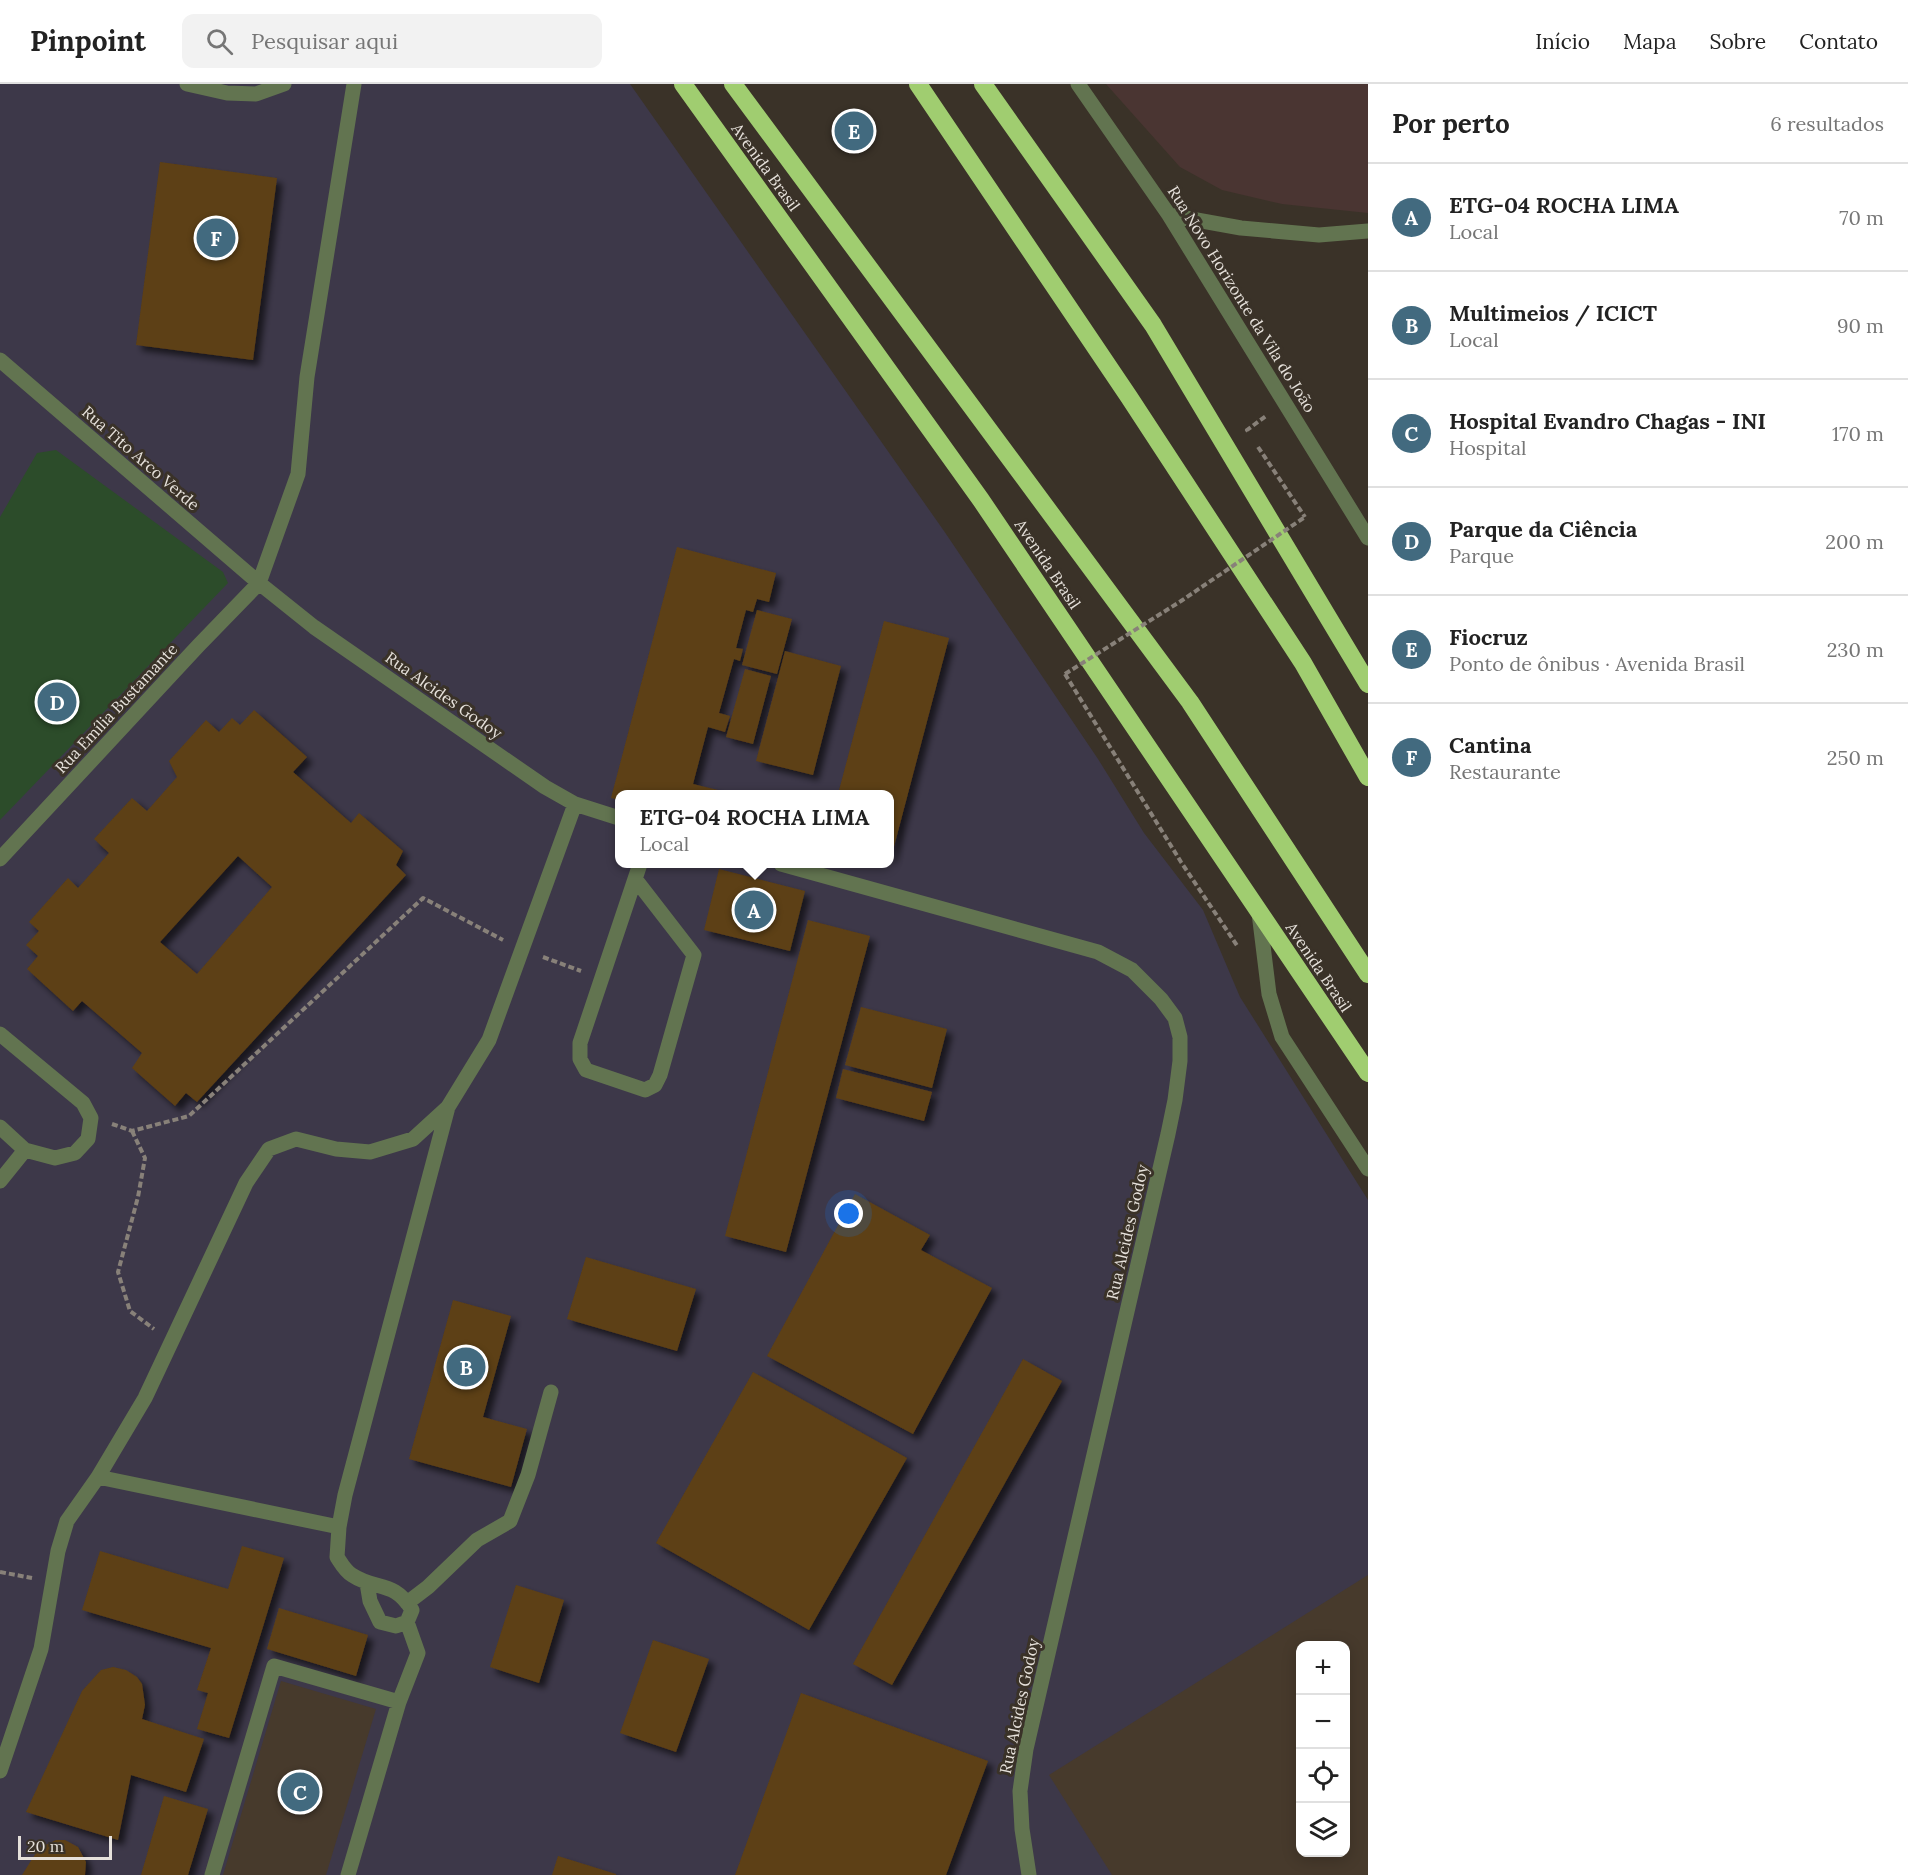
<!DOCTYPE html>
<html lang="pt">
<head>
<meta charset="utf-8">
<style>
	body { margin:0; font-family:Lora,serif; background:#f2f2f2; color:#222 }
	.controls { position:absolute; right:18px; bottom:18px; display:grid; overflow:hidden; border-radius:12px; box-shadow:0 3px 15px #0003 }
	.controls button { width:54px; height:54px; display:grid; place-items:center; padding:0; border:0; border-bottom:2px solid #e0e0e0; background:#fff; color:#222; font:30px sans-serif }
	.scale { position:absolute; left:18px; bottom:15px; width:94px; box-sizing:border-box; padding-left:6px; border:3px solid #e6e1db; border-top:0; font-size:16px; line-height:21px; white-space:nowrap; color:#e6e1db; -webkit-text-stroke:4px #3a3228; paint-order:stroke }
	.you { position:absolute; left:849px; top:1130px; width:21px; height:21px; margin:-15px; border:4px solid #fff; border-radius:50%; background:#1a73e8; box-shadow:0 0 0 9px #1a73e833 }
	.badge { display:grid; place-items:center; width:39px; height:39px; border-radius:50%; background:#426a7f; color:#fff; font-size:20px; font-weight:700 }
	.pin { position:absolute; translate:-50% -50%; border:3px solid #fff; box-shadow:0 2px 6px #0006 }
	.popup { position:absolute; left:615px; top:706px; width:279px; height:78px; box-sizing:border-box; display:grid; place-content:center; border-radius:12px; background:#fff; filter:drop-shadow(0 2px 4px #0005); font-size:20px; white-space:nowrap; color:#767676 }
	.popup b { font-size:22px; color:#222 }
	.popup::after { content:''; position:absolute; left:50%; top:100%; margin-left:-12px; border:12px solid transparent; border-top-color:#fff }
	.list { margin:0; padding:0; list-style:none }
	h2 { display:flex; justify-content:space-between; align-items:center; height:78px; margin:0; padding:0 24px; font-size:26px }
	h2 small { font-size:20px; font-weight:400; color:#767676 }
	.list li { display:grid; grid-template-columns:39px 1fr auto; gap:18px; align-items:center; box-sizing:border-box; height:108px; padding:0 24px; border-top:2px solid #e0e0e0 }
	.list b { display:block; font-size:22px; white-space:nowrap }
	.list p { margin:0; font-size:20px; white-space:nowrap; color:#767676 }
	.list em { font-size:20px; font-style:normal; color:#767676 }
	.icon { flex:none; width:33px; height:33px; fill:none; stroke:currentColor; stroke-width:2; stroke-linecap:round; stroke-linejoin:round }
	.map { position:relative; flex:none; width:1368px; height:1791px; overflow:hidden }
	header { display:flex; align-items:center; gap:36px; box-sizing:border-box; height:84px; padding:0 30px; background:#fff; border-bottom:2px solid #e0e0e0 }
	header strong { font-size:28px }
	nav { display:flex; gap:33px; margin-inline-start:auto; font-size:21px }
	.search { width:420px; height:54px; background:#f2f2f2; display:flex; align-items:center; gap:15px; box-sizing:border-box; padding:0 21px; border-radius:12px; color:#767676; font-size:22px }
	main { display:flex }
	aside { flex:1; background:#fff }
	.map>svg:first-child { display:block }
	.commercial { fill:#3d3849; fill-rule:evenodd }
	.industrial { fill:#4a3532 }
	.built { fill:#473a2c; fill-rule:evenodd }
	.green { fill:#2c4c2a }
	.building { fill:#5d3f14; fill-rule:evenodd; filter:url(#shadow) }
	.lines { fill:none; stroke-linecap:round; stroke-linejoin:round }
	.path { stroke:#888179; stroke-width:4; stroke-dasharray:6 3; stroke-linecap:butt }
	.minor { stroke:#627450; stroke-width:15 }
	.highway { stroke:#a0cd70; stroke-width:18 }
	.path-bridge { stroke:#888179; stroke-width:4; stroke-dasharray:6 3; stroke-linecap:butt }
	.labels { text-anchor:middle; stroke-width:6; stroke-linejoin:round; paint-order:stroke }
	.street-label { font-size:16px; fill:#e6e1db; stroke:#3a3228 }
</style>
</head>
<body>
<header>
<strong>Pinpoint</strong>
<div class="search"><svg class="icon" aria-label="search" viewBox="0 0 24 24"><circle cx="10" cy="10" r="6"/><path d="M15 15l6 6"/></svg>Pesquisar aqui</div>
<nav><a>Início</a><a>Mapa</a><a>Sobre</a><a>Contato</a></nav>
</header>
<main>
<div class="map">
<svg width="1368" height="1791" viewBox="0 0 1368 1791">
	<defs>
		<filter id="shadow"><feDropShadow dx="5.5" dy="5.5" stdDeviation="3" flood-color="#0009"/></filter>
	</defs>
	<rect width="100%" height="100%" fill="#3a3228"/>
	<path class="commercial" d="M 0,0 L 630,0 L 944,447 L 1098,675 L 1144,749 L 1203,826 L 1240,913 L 1368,1116 L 1368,1791 L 0,1791 ZM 619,710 L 889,710 L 889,780 L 619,780 ZM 1300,1562 L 1346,1562 L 1346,1768 L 1300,1768 Z"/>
	<path class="industrial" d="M 1106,0 L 1368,0 L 1368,129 L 1282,120 L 1222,106 L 1180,83 Z"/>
	<path class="built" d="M 1368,1491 L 1368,1791 L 1112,1791 L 1049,1691 ZM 1300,1562 L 1346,1562 L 1346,1768 L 1300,1768 Z
		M 281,1597 L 376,1625 L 326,1791 L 223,1791 Z"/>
	<path class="green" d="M 56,366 L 223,488 L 228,499 L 0,736 L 0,433 L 37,369 Z"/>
	<path class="building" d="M 160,78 L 277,94 L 253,276 L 136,261 Z
		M 677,463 L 776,489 L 769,518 L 757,515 L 753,528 L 746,526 L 736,564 L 743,565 L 740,577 L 734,575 L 719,629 L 730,632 L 725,648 L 708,643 L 693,700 L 718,706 L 717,710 L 619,710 L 619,716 L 611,714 Z
		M 757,526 L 792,535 L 777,590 L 742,581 Z
		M 884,537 L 949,554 L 891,774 L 889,774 L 889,710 L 838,710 Z
		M 785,567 L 841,582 L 813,691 L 756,677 Z
		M 745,585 L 771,592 L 753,660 L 726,653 Z
		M 254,626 L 307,673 L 293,688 L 351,739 L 359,729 L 403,767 L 396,781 L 406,791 L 197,1018 L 186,1009 L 175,1022 L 132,984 L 142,969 L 82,917 L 73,927 L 27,885 L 38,872 L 26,861 L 39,847 L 29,838 L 68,794 L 78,804 L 109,769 L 94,755 L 132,714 L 147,727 L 177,693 L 169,677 L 206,636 L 219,648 L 232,634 L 240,641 ZM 238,772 L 272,803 L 197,890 L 160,858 Z
		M 719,785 L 805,807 L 790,867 L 704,846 Z
		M 808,836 L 870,852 L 786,1168 L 725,1152 Z
		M 861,923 L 947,945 L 932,1004 L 845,981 Z
		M 843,985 L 932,1008 L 924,1037 L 836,1014 Z
		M 855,1110 L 930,1151 L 921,1166 L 992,1204 L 913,1350 L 767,1272 Z
		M 586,1173 L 696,1205 L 677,1267 L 567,1235 Z
		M 453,1216 L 511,1232 L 483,1333 L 527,1345 L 511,1403 L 409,1375 Z
		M 1023,1275 L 1062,1297 L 892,1601 L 853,1580 Z
		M 753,1288 L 907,1374 L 809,1546 L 656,1459 Z
		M 242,1462 L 284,1474 L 229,1654 L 197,1645 L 208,1609 L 197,1606 L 211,1564 L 82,1526 L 100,1467 L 228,1505 Z
		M 516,1501 L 564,1516 L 539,1599 L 490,1583 Z
		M 279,1524 L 368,1551 L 356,1592 L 267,1565 Z
		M 653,1556 L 709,1575 L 676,1668 L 620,1649 Z
		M 113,1583 L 126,1586 L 137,1593 L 142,1600 L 145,1621 L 142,1635 L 204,1655 L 186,1708 L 131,1691 L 118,1756 L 26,1728 L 82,1607 L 101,1586 Z
		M 801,1609 L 988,1677 L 946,1791 L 735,1791 Z
		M 164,1712 L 208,1725 L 188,1791 L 141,1791 Z
		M 56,1756 L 65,1756 L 78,1763 L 86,1778 L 85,1791 L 22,1791 L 39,1764 Z
		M 558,1772 L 616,1790 L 616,1791 L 552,1791 Z"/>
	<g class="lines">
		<path class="path" d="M 1248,347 L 1247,346 L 1266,332
			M 1258,363 L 1305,433
			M 1065,590 L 1181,778 L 1238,863
			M 543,873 L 581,887
			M 112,1040 L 132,1047 L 189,1032 L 423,814 L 503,856
			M 132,1047 L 145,1074 L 138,1113 L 118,1188 L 130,1227 L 154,1245
			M 0,1488 L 32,1494"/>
		<path class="minor" d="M 187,0 L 227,9 L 256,10 L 284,0
			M 1078,0 L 1169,131 L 1368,454
			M 1169,131 L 1241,144 L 1319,151 L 1368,147
			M 0,276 L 259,499 L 314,543 L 545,703 L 575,720 L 619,734
			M 0,775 L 198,562 L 259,499 L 298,390 L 307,293 L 354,0
			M 781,780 L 1098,868 L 1132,886 L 1161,915 L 1175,934 L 1180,953 L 1180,977 L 1175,1016 L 1168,1050 L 1026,1665 L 1020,1707 L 1022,1745 L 1029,1791
			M 636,796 L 694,871 L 660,991 L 655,1001 L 645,1006 L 586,986 L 580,975 L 580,959 L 640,780
			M 1259,829 L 1269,910 L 1282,953 L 1368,1085
			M 0,950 L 83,1019 L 91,1034 L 88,1055 L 75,1069 L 55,1074 L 25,1066 L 0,1043
			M 0,1097 L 25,1066
			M 98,1393 L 339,1443
			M 367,1499 L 370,1517 L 380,1538 L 396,1542 L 407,1538 L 412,1526 C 394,1496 376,1507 352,1491 C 345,1487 341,1479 337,1473 L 339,1443 L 345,1411 L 448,1023
			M 407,1519 L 428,1503 L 477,1456 L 510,1437 L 528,1391 L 551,1308
			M 0,1687 L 41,1565 L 58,1467 L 67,1437 L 98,1393 L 145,1314 L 246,1099 L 269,1065 L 296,1055 L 336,1065 L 370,1068 L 413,1055 L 448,1023 L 489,956 L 575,720
			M 212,1791 L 274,1582 L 399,1618
			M 348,1791 L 399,1618 L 418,1569 L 407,1538"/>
		<path class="highway" d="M 683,0 L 981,416 L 1368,989
			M 733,0 L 1190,618 L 1368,890
			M 918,0 L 1129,313 L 1303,579 L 1368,693
			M 983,0 L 1153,241 L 1368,600"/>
		<path class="path-bridge" d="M 1065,590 L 1181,517 L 1305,433"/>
	</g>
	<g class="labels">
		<g class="street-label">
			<text transform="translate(766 83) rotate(54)" y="6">Avenida Brasil</text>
			<text transform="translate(1242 215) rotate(58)" y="6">Rua Novo Horizonte da Vila do João</text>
			<text transform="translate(141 374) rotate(41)" y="6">Rua Tito Arco Verde</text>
			<text transform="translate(1048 480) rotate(56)" y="6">Avenida Brasil</text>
			<text transform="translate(444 611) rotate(35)" y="6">Rua Alcides Godoy</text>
			<text transform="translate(116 624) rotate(-47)" y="6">Rua Emília Bustamante</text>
			<text transform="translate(1319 883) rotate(56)" y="6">Avenida Brasil</text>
			<text transform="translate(1127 1148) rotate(-77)" y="6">Rua Alcides Godoy</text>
			<text transform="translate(1019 1622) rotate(-78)" y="6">Rua Alcides Godoy</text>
		</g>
	</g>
</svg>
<div class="controls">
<button>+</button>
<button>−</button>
<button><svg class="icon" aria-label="locate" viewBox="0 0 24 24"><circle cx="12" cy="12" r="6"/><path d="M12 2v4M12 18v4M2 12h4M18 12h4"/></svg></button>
<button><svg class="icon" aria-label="layers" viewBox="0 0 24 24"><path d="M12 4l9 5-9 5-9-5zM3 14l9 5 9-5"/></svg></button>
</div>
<div class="scale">20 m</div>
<div class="you"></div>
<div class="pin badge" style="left:754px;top:826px">A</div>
<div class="popup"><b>ETG-04 ROCHA LIMA</b>Local</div>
<div class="pin badge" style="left:466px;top:1283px">B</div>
<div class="pin badge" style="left:300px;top:1708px">C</div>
<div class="pin badge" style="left:57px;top:618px">D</div>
<div class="pin badge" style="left:854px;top:47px">E</div>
<div class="pin badge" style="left:216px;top:154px">F</div>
</div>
<aside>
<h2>Por perto<small>6 resultados</small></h2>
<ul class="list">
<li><span class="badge">A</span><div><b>ETG-04 ROCHA LIMA</b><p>Local</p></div><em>70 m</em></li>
<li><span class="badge">B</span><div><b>Multimeios / ICICT</b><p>Local</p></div><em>90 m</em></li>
<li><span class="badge">C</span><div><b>Hospital Evandro Chagas - INI</b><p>Hospital</p></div><em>170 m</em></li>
<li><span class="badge">D</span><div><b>Parque da Ciência</b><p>Parque</p></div><em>200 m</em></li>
<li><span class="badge">E</span><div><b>Fiocruz</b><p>Ponto de ônibus · Avenida Brasil</p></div><em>230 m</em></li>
<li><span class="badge">F</span><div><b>Cantina</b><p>Restaurante</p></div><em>250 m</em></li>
</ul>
</aside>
</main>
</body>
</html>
